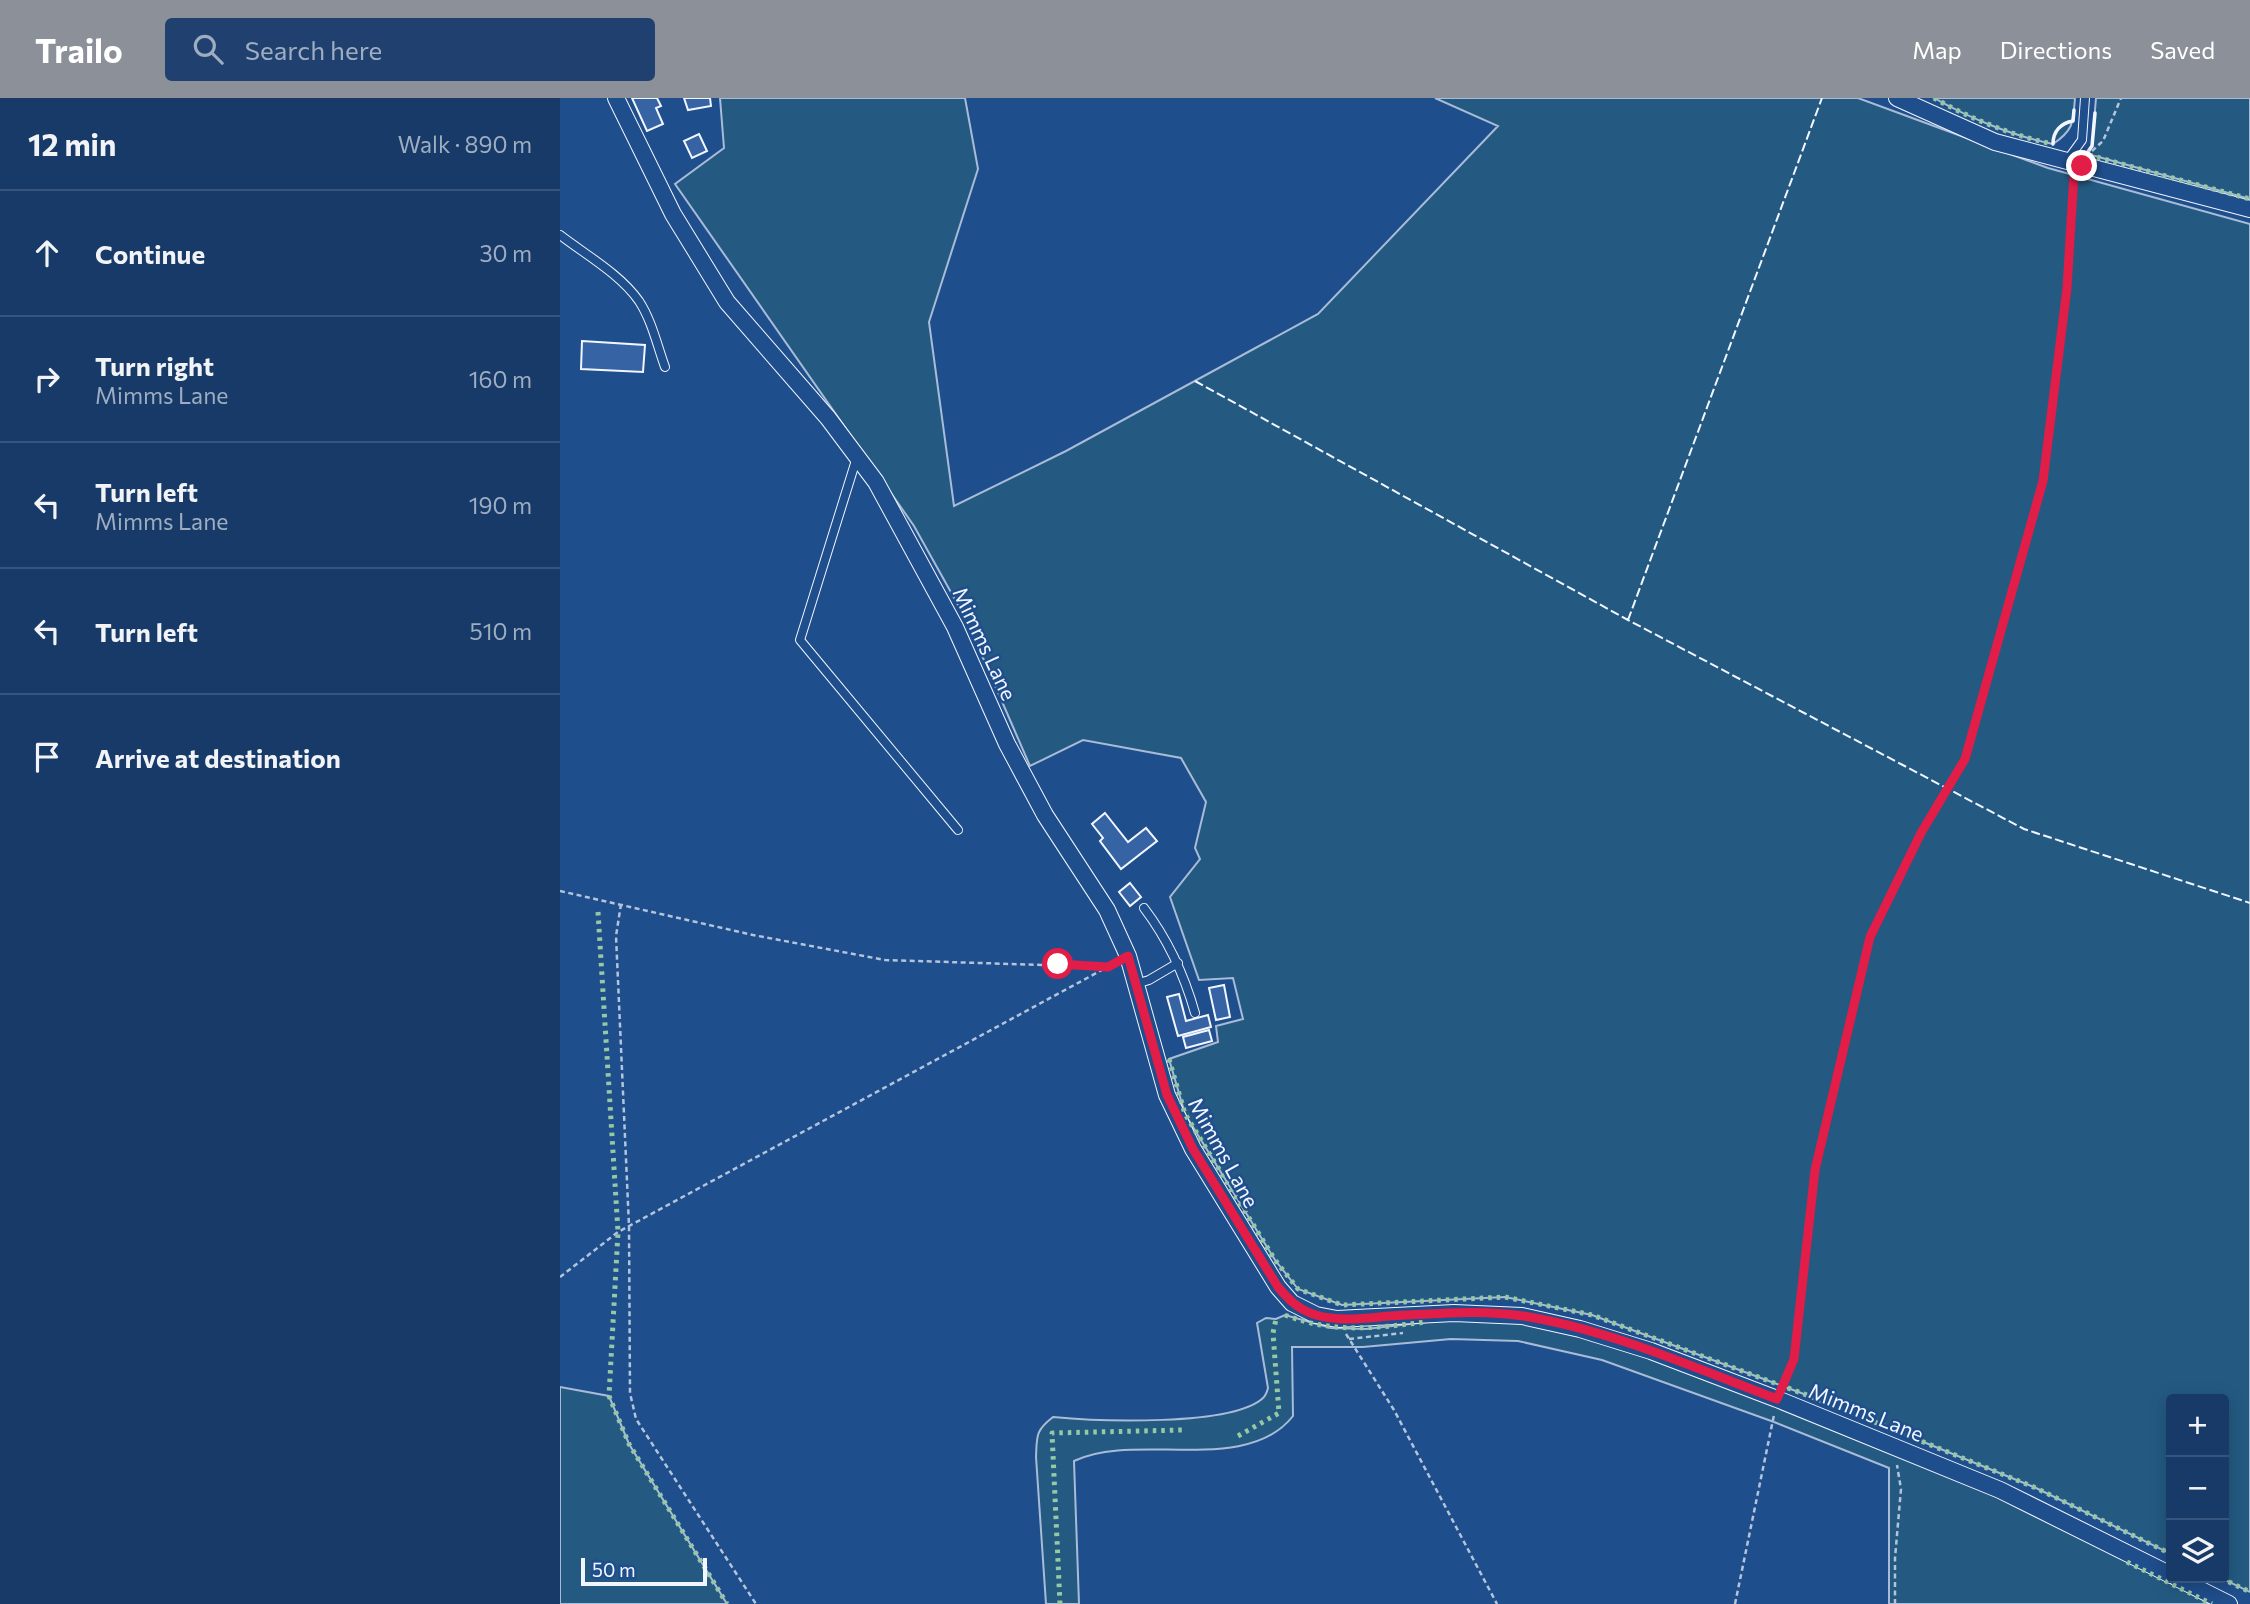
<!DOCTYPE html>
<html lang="en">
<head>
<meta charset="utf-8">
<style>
	body { margin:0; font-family:Commissioner,sans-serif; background:#20416f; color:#f1f3f6 }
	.controls { position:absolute; right:21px; bottom:21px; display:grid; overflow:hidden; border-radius:7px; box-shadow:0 4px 18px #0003 }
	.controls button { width:63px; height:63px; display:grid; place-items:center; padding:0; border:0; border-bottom:2px solid #36547d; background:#173a69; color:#f1f3f6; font:35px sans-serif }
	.scale { position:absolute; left:21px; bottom:18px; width:126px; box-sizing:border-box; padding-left:7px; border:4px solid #f2f6ff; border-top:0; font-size:19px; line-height:24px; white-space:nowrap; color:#f2f6ff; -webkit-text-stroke:5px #1f4e8c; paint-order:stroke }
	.stop { position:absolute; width:21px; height:21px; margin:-16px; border:5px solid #e11d48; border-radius:50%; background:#fff }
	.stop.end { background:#e11d48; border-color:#fff; box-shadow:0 2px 7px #0008 }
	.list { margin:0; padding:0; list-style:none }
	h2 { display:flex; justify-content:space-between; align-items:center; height:91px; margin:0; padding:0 28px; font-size:30px }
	h2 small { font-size:23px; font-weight:400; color:#9eadc0 }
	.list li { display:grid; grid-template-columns:46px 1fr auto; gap:21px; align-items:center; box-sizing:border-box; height:126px; padding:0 28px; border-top:2px solid #36547d }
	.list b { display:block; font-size:26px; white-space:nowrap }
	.list p { margin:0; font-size:23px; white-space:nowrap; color:#9eadc0 }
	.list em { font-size:23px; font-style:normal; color:#9eadc0 }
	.icon { flex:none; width:38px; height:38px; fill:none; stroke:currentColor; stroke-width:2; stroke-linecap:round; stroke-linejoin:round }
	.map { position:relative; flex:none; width:1690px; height:1506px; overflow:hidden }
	header { display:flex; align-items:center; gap:42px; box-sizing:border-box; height:98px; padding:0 35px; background:#8c9099; color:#fff }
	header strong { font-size:33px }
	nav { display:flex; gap:38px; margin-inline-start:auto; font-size:24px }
	.search { width:490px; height:63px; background:#20416f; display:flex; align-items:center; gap:18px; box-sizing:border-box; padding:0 24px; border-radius:7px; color:#9eadc0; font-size:26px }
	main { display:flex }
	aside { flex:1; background:#173a69 }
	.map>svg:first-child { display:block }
	.green { fill:#245a82; stroke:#a8bbd7; stroke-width:2 }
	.building { fill:#3563a3; stroke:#f2f6ff; stroke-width:2 }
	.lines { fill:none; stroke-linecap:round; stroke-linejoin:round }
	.lane-casing { stroke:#f2f6ff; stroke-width:10 }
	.street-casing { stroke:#f2f6ff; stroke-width:18 }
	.path { stroke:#b3c4dc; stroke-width:2.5; stroke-dasharray:5 3.5; stroke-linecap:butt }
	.lane { stroke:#1f4e8c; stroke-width:8 }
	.street { stroke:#1f4e8c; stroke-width:16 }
	.hedge { stroke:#97c8a6; stroke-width:5; stroke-dasharray:3.5 5; stroke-linecap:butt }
	.fence { stroke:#f2f6ff; stroke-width:2; stroke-dasharray:9 3.5; stroke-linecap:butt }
	.wall { stroke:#f2f6ff; stroke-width:3.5 }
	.route { stroke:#e11d48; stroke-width:9 }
	.labels { text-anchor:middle; stroke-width:5; stroke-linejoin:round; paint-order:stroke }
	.street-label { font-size:21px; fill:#f2f6ff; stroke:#1f4e8c }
</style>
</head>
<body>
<header>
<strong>Trailo</strong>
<div class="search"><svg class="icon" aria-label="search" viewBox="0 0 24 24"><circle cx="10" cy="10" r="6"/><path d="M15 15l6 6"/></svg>Search here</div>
<nav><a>Map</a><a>Directions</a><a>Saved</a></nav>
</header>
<main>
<aside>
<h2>12 min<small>Walk · 890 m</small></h2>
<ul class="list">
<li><svg class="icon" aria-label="ahead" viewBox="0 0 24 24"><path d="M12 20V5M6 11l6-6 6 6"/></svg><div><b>Continue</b></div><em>30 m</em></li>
<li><svg class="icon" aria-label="right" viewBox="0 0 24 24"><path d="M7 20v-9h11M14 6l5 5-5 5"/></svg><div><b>Turn right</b><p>Mimms Lane</p></div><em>160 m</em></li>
<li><svg class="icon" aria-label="left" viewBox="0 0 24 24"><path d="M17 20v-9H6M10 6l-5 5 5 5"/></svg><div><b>Turn left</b><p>Mimms Lane</p></div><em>190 m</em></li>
<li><svg class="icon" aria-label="left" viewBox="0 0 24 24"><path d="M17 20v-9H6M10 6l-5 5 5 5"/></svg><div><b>Turn left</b></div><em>510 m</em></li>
<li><svg class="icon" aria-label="arrive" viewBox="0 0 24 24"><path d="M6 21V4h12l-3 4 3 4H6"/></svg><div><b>Arrive at destination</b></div></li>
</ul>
</aside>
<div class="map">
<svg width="1690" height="1506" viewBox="0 0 1690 1506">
	<rect width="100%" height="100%" fill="#1f4e8c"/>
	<path class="green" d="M 160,0 L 405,0 L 418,71 L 369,224 L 394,408 L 506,353 L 758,216 L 938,28 L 875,0 L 1298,0 L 1488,70 L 1690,126 L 1690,1494 L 1661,1480 L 1664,1480 L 1664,1301 L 1611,1301 L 1611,1456 L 1476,1390 L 1268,1305 L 1032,1217 L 945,1199 L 782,1207 L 738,1191 L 715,1162 L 625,1016 L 609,961 L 658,944 L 656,928 L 683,921 L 673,880 L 639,882 L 610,799 L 640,761 L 635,750 L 646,704 L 621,660 L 523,642 L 470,668 L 407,523 L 354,428 L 115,86 L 164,50 Z
		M 1374,0 L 1515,0 C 1513,24 1514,32 1493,46 C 1453,38 1409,20 1374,0 Z
		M 1536,0 L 1690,0 L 1690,101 L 1528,56 L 1532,48 Z
		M 725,1217 L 771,1230 L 806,1231 L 885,1222 L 971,1225 L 1058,1248 L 1180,1292 L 1432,1396 L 1652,1506 L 1329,1506 L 1329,1370 L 1214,1324 L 1042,1262 L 958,1243 L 891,1241 L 803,1249 L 732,1249 L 733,1318 C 686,1378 575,1333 514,1363 L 519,1506 L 486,1506 L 476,1359 C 477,1338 475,1333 493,1319 C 535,1323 672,1329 703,1300 C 706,1297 707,1294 708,1290 L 697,1225 L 706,1220 L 716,1221 Z
		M 0,1289 L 49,1298 L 69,1346 L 167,1506 L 0,1506 Z"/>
	<path class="building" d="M 72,0 L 97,0 L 101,8 L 96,10 L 103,26 L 87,33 Z
		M 124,0 L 150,0 L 151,8 L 128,12 Z
		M 139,36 L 147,53 L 132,60 L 124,43 Z
		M 22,243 L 85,247 L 83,274 L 21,271 Z
		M 545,715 L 568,744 L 586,730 L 597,743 L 561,771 L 540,743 L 543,740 L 532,726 Z
		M 570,785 L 581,799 L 570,808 L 559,794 Z
		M 664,887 L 670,919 L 656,922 L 649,890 Z
		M 619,896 L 626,923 L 648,917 L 651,929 L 618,938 L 607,899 Z
		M 649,932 L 652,943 L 626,950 L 623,939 Z"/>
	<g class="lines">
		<defs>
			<path id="lane" d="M 1506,64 L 1522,42 L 1525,0
				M 0,137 C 26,157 60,176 79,203 C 92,223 97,247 105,269
				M 297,359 L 240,542 L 398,732
				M 584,810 C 609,843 624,876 635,915
				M 576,886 L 589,882 L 618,865"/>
			<path id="street" d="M 56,0 L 113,116 L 167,204 L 268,320 L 316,384 L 395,529 L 447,646 L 485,717 L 547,812 L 568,858 L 607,997 L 633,1051 L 718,1189 L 732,1205 L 756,1217 L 777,1221 L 894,1215 L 962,1218 L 1020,1231 L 1091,1253 L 1217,1301 L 1440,1392 L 1611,1477
				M 1337,0 L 1435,44 L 1690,111
				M 1617,1480 L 1669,1506"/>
		</defs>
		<use href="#lane" class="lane-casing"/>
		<use href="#street" class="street-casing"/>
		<path class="path" d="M 1532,53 L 1543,43 L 1561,0
			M 0,793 L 193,837 L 325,862 L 546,869
			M 61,806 L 56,838 L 69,1128 L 70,1295 L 76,1321 L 196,1506
			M 0,1179 L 58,1134 L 553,866
			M 786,1236 L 834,1312 L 937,1506
			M 789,1241 L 843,1235
			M 1223,1288 L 1234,1260 L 1255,1072 L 1310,839 L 1361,735 L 1405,661 L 1483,383 L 1507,190 L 1513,80
			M 1175,1506 L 1214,1317
			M 1335,1506 L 1335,1460 L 1341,1391 L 1337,1367"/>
		<use href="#lane" class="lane"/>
		<use href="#street" class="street"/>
		<path class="hedge" d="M 1374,0 C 1409,20 1453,38 1493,46
			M 1529,57 L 1690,101
			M 38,814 L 58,1134 L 49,1298 L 69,1346 L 167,1506
			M 609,961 L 625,1016 L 715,1162 L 738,1191 L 782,1207 L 945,1199 L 1032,1217 L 1268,1305 L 1476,1390 L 1611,1456
			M 725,1217 C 774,1236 815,1230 866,1224
			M 678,1338 L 719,1315 L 713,1235 L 716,1221
			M 1567,1464 L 1652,1506
			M 1661,1480 L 1690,1494
			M 500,1506 L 492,1335 L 623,1332"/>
		<path class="fence" d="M 635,283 L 1068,522 L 1464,731 L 1690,805
			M 1068,522 L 1262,0"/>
		<path class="wall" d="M 1493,46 C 1493,33 1501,25 1513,23 L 1514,12
			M 1527,55 L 1532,48 L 1535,15"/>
	</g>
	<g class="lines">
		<path class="route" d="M 498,866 L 548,869 L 568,858 L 607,997 L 633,1051 L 718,1189 C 729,1202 739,1212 756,1217 C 779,1224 806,1220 830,1218 C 874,1216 920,1211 963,1218 C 1051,1232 1135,1270 1217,1301 L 1234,1261 L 1255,1072 L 1310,839 L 1361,735 L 1405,661 L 1483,383 L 1507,190 L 1514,76 L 1522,68"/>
	</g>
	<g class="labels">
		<g class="street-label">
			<text transform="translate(424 546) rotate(65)" y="7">Mimms Lane</text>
			<text transform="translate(663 1055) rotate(61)" y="7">Mimms Lane</text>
			<text transform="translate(1306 1315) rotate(22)" y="7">Mimms Lane</text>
		</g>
	</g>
</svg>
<div class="controls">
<button>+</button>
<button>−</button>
<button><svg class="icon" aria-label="layers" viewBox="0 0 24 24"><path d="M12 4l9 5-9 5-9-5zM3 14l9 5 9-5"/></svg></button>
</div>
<div class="scale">50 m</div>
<div class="stop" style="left:498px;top:866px"></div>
<div class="stop end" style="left:1522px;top:68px"></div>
</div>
</main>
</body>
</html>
